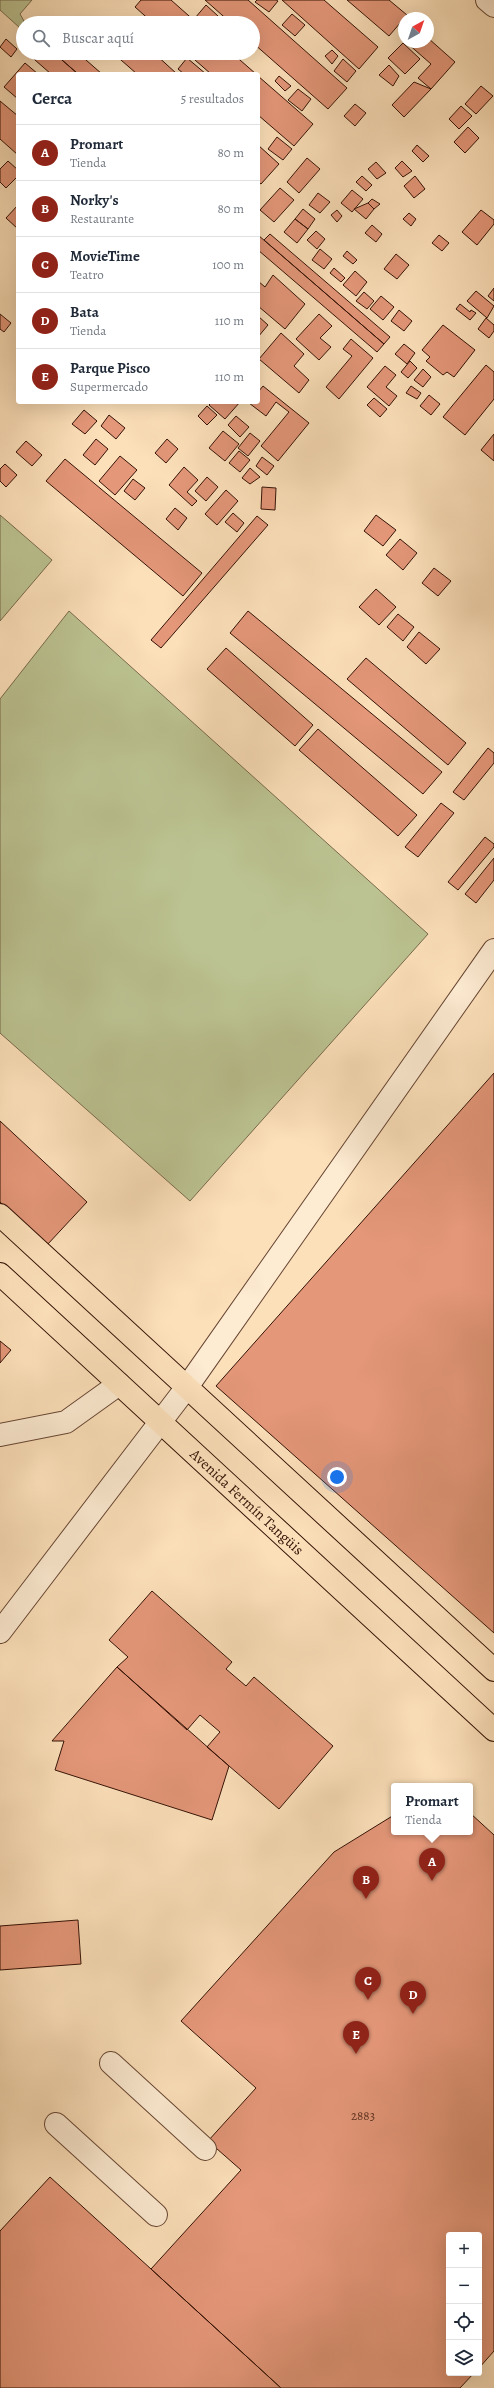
<!DOCTYPE html>
<html lang="es">
<head>
<meta charset="utf-8">
<style>
	body { margin:0; font-family:Alegreya,serif; background:#f6f6f7; color:#1f2937 }
	.controls { position:absolute; right:12px; bottom:12px; display:grid; overflow:hidden; border-radius:4px; box-shadow:0 4px 16px #0002 }
	.controls button { width:36px; height:36px; display:grid; place-items:center; padding:0; border:0; border-bottom:1px solid #e0e1e3; background:#fff; color:#1f2937; font:20px sans-serif }
	.compass { position:absolute; left:398px; top:12px; width:36px; height:36px; border-radius:50%; background:#fff; box-shadow:0 4px 16px #0002; rotate:40deg }
	.you { position:absolute; left:337px; top:1477px; width:14px; height:14px; margin:-10px; border:3px solid #fff; border-radius:50%; background:#1a73e8; box-shadow:0 0 0 6px #1a73e833 }
	.badge { display:grid; place-items:center; width:26px; height:26px; border-radius:50%; background:#8f2418; color:#fff; font-size:13px; font-weight:700 }
	.pin { position:absolute; translate:-50% -33px; filter:drop-shadow(0 1px 2px #0008) }
	.pin::after { content:''; position:absolute; top:21px; width:14px; height:12px; background:inherit; clip-path:polygon(0 0,100% 0,50% 100%) }
	.popup { position:absolute; left:391px; top:1783px; width:82px; height:52px; box-sizing:border-box; display:grid; place-content:center; border-radius:4px; background:#fff; filter:drop-shadow(0 1px 3px #0005); font-size:13px; white-space:nowrap; color:#747a83 }
	.popup b { font-size:15px; color:#1f2937 }
	.popup::after { content:''; position:absolute; left:50%; top:100%; margin-left:-8px; border:8px solid transparent; border-top-color:#fff }
	.list { margin:0; padding:0; list-style:none }
	h2 { display:flex; justify-content:space-between; align-items:center; height:52px; margin:0; padding:0 16px; font-size:17px }
	h2 small { font-size:13px; font-weight:400; color:#747a83 }
	.list li { display:grid; grid-template-columns:26px 1fr auto; gap:12px; align-items:center; box-sizing:border-box; height:56px; padding:0 16px; border-top:1px solid #e0e1e3 }
	.list b { display:block; font-size:15px; white-space:nowrap }
	.list p { margin:0; font-size:13px; white-space:nowrap; color:#747a83 }
	.list em { font-size:13px; font-style:normal; color:#747a83 }
	.icon { flex:none; width:22px; height:22px; fill:none; stroke:currentColor; stroke-width:2; stroke-linecap:round; stroke-linejoin:round }
	.map { position:relative; flex:none; width:494px; height:2388px; overflow:hidden }
	.search { position:absolute; background:#fff; box-shadow:0 4px 16px #0002; left:16px; top:16px; width:244px; height:44px; display:flex; align-items:center; gap:10px; box-sizing:border-box; padding:0 14px; border-radius:22px; color:#747a83; font-size:15px }
	.panel { position:absolute; background:#fff; box-shadow:0 4px 16px #0002; left:16px; top:72px; width:244px; height:332px; border-radius:4px }
	.map>svg:first-child { display:block }
	.green { fill:#bcc392; stroke:#786a4c }
	.building { fill:#e49779; stroke:#351206 }
	.lines { fill:none; stroke-linecap:round; stroke-linejoin:round }
	.minor-casing { stroke:#674633; stroke-width:24 }
	.major-casing { stroke:#351206; stroke-width:24 }
	.minor { stroke:#fdebd2; stroke-width:22 }
	.major { stroke:#fce0ba; stroke-width:22 }
	.labels { text-anchor:middle; stroke-width:4; stroke-linejoin:round; paint-order:stroke }
	.number-label { font-size:13px; fill:#613323 }
	.street-label { font-size:15px; fill:#351206; stroke:#fdebd2 }
</style>
</head>
<body>
<div class="map">
<svg width="494" height="2388" viewBox="0 0 494 2388">
	<rect width="100%" height="100%" fill="#fce0ba"/>
	<filter id="stains"><feTurbulence type="fractalNoise" baseFrequency=".005" numOctaves="4"/><feColorMatrix values="0 0 0 0 .2 0 0 0 0 .09 0 0 0 0 .02 0 0 0 .5 -.17"/></filter>
	<radialGradient id="worn" r=".72"><stop offset=".6" stop-color="#630" stop-opacity="0"/><stop offset="1" stop-color="#630" stop-opacity=".3"/></radialGradient>
	<path class="green" d="M 0,0 L 32,0 L 20,14 L 24,21 L 20,28 L 0,10 Z
		M 0,515 L 52,560 L 0,621 Z
		M 69,611 L 428,934 L 190,1201 L 0,1033 L 0,699 Z"/>
	<path class="building" d="M 141,0 L 171,0 L 197,23 L 153,23 L 135,7 Z
		M 205,0 L 248,0 L 347,88 L 328,109 L 253,43 L 253,23 L 231,23 Z
		M 257,0 L 276,0 L 278,1 L 269,12 L 255,2 Z
		M 282,0 L 324,0 L 378,47 L 359,69 Z
		M 347,0 L 389,0 L 407,15 L 389,36 Z
		M 206,5 L 218,16 L 212,23 L 201,23 L 195,18 Z
		M 292,14 L 305,25 L 295,36 L 282,25 Z
		M 428,38 L 455,62 L 431,89 L 418,78 L 431,64 L 407,43 L 428,42 Z
		M 6,39 L 17,49 L 11,57 L 0,47 Z
		M 403,43 L 420,59 L 405,74 L 388,58 Z
		M 332,50 L 338,56 L 332,64 L 325,56 Z
		M 27,53 L 54,53 L 78,74 L 51,74 Z
		M 54,53 L 78,53 L 102,74 L 78,74 Z
		M 113,53 L 154,53 L 177,74 L 137,74 Z
		M 187,53 L 232,53 L 256,74 L 211,74 Z
		M 187,58 L 206,74 L 184,74 L 178,69 Z
		M 343,59 L 356,71 L 347,82 L 334,71 Z
		M 25,63 L 38,74 L 18,74 L 18,99 L 4,87 Z
		M 389,65 L 399,76 L 393,86 L 379,75 Z
		M 258,76 L 313,124 L 294,146 L 258,115 Z
		M 279,76 L 291,86 L 285,91 L 275,81 Z
		M 414,82 L 431,89 L 404,117 L 392,105 Z
		M 481,86 L 493,96 L 476,114 L 465,104 Z
		M 298,89 L 311,99 L 302,111 L 288,100 Z
		M 0,101 L 18,116 L 18,155 L 0,139 Z
		M 355,104 L 366,113 L 355,126 L 344,116 Z
		M 461,106 L 472,116 L 459,129 L 449,119 Z
		M 468,127 L 479,138 L 465,153 L 454,142 Z
		M 277,137 L 292,149 L 283,160 L 268,149 Z
		M 258,145 L 279,164 L 261,184 L 258,182 Z
		M 417,145 L 429,156 L 423,162 L 412,151 Z
		M 307,158 L 320,169 L 299,193 L 287,182 Z
		M 8,161 L 18,170 L 18,176 L 6,188 L 0,182 L 0,169 Z
		M 402,161 L 412,171 L 403,177 L 395,168 Z
		M 376,162 L 386,173 L 377,179 L 368,169 Z
		M 362,176 L 372,185 L 366,191 L 356,182 Z
		M 415,176 L 425,189 L 414,198 L 404,186 Z
		M 280,188 L 294,200 L 274,222 L 260,210 Z
		M 352,190 L 363,199 L 352,212 L 341,203 Z
		M 318,193 L 330,202 L 320,213 L 309,205 Z
		M 372,199 L 380,204 L 374,209 L 368,203 Z
		M 368,203 L 374,209 L 366,219 L 354,209 Z
		M 18,205 L 18,229 L 6,218 Z
		M 303,209 L 315,219 L 308,229 L 295,219 Z
		M 337,210 L 342,216 L 337,222 L 331,215 Z
		M 481,210 L 494,220 L 494,224 L 477,245 L 462,232 Z
		M 409,213 L 416,219 L 411,226 L 403,219 Z
		M 295,219 L 308,229 L 297,243 L 284,232 Z
		M 372,225 L 382,234 L 376,242 L 365,233 Z
		M 316,231 L 325,239 L 317,249 L 307,240 Z
		M 270,234 L 390,337 L 384,344 L 264,240 Z
		M 258,235 L 384,344 L 377,352 L 258,250 Z
		M 439,235 L 449,243 L 442,251 L 432,243 Z
		M 320,249 L 332,259 L 324,269 L 312,260 Z
		M 347,251 L 357,260 L 353,264 L 343,256 Z
		M 396,254 L 409,265 L 397,279 L 384,269 Z
		M 334,268 L 345,278 L 341,282 L 330,273 Z
		M 355,271 L 367,282 L 356,296 L 343,285 Z
		M 273,275 L 305,304 L 285,329 L 258,306 L 258,281 L 265,287 Z
		M 494,288 L 494,301 L 488,296 Z
		M 476,291 L 494,306 L 487,318 L 467,301 Z
		M 364,292 L 374,301 L 367,309 L 356,301 Z
		M 381,296 L 394,307 L 383,320 L 370,309 Z
		M 460,304 L 470,312 L 471,310 L 476,313 L 470,320 L 456,309 Z
		M 399,310 L 412,321 L 404,331 L 391,321 Z
		M 0,314 L 11,323 L 4,332 L 0,329 Z
		M 319,314 L 332,326 L 320,338 L 331,347 L 319,360 L 296,339 Z
		M 258,316 L 268,325 L 258,337 Z
		M 486,318 L 494,325 L 494,331 L 489,338 L 478,329 Z
		M 443,325 L 475,350 L 454,377 L 447,372 L 443,375 L 426,361 L 430,357 L 422,350 Z
		M 281,333 L 304,354 L 294,366 L 309,380 L 299,393 L 259,359 Z
		M 351,339 L 373,358 L 339,399 L 326,387 L 352,356 L 343,349 Z
		M 404,344 L 415,353 L 407,364 L 395,354 Z
		M 410,361 L 417,368 L 408,378 L 401,372 Z
		M 486,365 L 494,372 L 494,399 L 465,435 L 443,417 Z
		M 385,366 L 396,375 L 386,387 L 397,396 L 389,406 L 367,387 Z
		M 423,369 L 431,377 L 423,387 L 414,380 Z
		M 263,386 L 309,423 L 278,461 L 261,446 L 289,412 L 276,402 L 266,416 L 249,403 L 258,402 L 258,392 Z
		M 411,386 L 421,393 L 417,399 L 406,393 Z
		M 429,395 L 440,404 L 431,415 L 420,406 Z
		M 374,398 L 387,409 L 380,417 L 367,405 Z
		M 212,402 L 240,402 L 225,419 L 209,405 Z
		M 207,406 L 217,415 L 207,425 L 198,416 Z
		M 84,410 L 97,421 L 85,434 L 72,424 Z
		M 109,415 L 125,428 L 116,439 L 101,426 Z
		M 236,416 L 249,427 L 240,437 L 228,425 Z
		M 223,431 L 239,444 L 225,461 L 209,448 Z
		M 250,433 L 260,441 L 248,456 L 238,448 Z
		M 494,434 L 494,461 L 481,450 Z
		M 96,439 L 108,449 L 95,465 L 83,455 Z
		M 167,439 L 178,449 L 166,463 L 155,453 Z
		M 26,441 L 42,455 L 32,466 L 16,452 Z
		M 239,451 L 250,460 L 240,472 L 229,463 Z
		M 120,456 L 137,470 L 115,495 L 99,481 Z
		M 262,457 L 274,466 L 267,475 L 256,466 Z
		M 65,459 L 202,573 L 183,596 L 46,481 Z
		M 5,464 L 17,475 L 6,487 L 0,481 L 0,469 Z
		M 184,467 L 198,480 L 187,492 L 197,501 L 192,506 L 169,485 Z
		M 250,468 L 260,477 L 250,484 L 242,478 Z
		M 207,477 L 218,487 L 206,501 L 195,491 Z
		M 133,479 L 145,488 L 135,500 L 124,491 Z
		M 262,487 L 276,488 L 275,510 L 261,509 Z
		M 226,490 L 238,501 L 217,525 L 205,514 Z
		M 175,508 L 187,518 L 178,530 L 166,519 Z
		M 233,513 L 244,523 L 237,532 L 225,522 Z
		M 376,515 L 396,530 L 383,546 L 364,531 Z
		M 257,516 L 268,525 L 161,648 L 151,640 Z
		M 400,539 L 417,553 L 403,570 L 386,555 Z
		M 434,568 L 451,581 L 438,596 L 422,583 Z
		M 376,589 L 396,607 L 379,625 L 359,607 Z
		M 248,611 L 442,772 L 423,794 L 230,633 Z
		M 398,614 L 414,627 L 403,641 L 387,627 Z
		M 419,632 L 440,649 L 426,664 L 407,647 Z
		M 226,648 L 313,725 L 295,746 L 207,669 Z
		M 366,658 L 466,743 L 448,765 L 347,679 Z
		M 318,729 L 417,815 L 398,836 L 299,750 Z
		M 488,748 L 494,753 L 494,763 L 464,800 L 453,792 Z
		M 441,803 L 454,813 L 418,857 L 405,847 Z
		M 485,837 L 494,844 L 494,847 L 458,890 L 448,882 Z
		M 494,858 L 494,880 L 476,903 L 465,894 Z
		M 494,1073 L 494,1633 L 216,1386 Z
		M 0,1121 L 87,1202 L 47,1245 L 0,1202 Z
		M 0,1341 L 11,1350 L 0,1363 Z
		M 152,1591 L 232,1662 L 226,1669 L 246,1686 L 254,1677 L 333,1746 L 279,1809 L 207,1747 L 220,1732 L 200,1715 L 187,1730 L 117,1667 L 128,1657 L 109,1640 Z
		M 117,1667 L 229,1766 L 212,1820 L 55,1770 L 64,1741 L 52,1741 Z
		M 470,1813 L 494,1835 L 494,2351 L 479,2368 L 479,2235 L 449,2235 L 449,2373 L 474,2373 L 460,2388 L 281,2388 L 151,2269 L 241,2170 L 208,2141 L 256,2088 L 181,2021 L 334,1852 L 394,1815 L 394,1832 L 470,1832 Z
		M 78,1920 L 81,1964 L 0,1970 L 0,1926 Z
		M 50,2177 L 151,2269 L 281,2388 L 0,2388 L 0,2231 Z"/>
	<g class="lines">
		<defs>
			<path id="minor" d="M 487,0 L 494,6
				M 0,1435 L 66,1422 L 119,1384
				M 0,1632 L 187,1387 L 494,950
				M 111,2063 L 205,2149
				M 56,2124 L 156,2215"/>
			<g id="major">
				<path d="M 0,1215 L 494,1670"/>
				<path id="s1" d="M 0,1274 L 494,1730"/>
			</g>
		</defs>
		<use href="#minor" class="minor-casing"/>
		<use href="#major" class="major-casing"/>
		<use href="#minor" class="minor"/>
		<use href="#major" class="major"/>
	</g>
	<g class="labels">
		<g class="number-label">
			<text x="363" y="2120">2883</text>
		</g>
		<g class="street-label">
			<text dy="5" stroke="none"><textPath href="#s1" startOffset="336">Avenida Fermín Tangüis</textPath></text>
		</g>
	</g>
	<rect width="100%" height="100%" filter="url(#stains)"/>
	<rect width="100%" height="100%" fill="url(#worn)"/>
</svg>
<div class="controls">
<button>+</button>
<button>−</button>
<button><svg class="icon" aria-label="locate" viewBox="0 0 24 24"><circle cx="12" cy="12" r="6"/><path d="M12 2v4M12 18v4M2 12h4M18 12h4"/></svg></button>
<button><svg class="icon" aria-label="layers" viewBox="0 0 24 24"><path d="M12 4l9 5-9 5-9-5zM3 14l9 5 9-5"/></svg></button>
</div>
<svg class="compass" viewBox="-18 -18 36 36"><path d="M0-13l5 13h-10z" fill="#e53935"/><path d="M0 13l5-13h-10z" fill="#747a83"/></svg>
<div class="you"></div>
<div class="pin badge" style="left:432px;top:1881px">A</div>
<div class="popup"><b>Promart</b>Tienda</div>
<div class="pin badge" style="left:366px;top:1899px">B</div>
<div class="pin badge" style="left:368px;top:2000px">C</div>
<div class="pin badge" style="left:413px;top:2014px">D</div>
<div class="pin badge" style="left:356px;top:2054px">E</div>
<div class="search"><svg class="icon" aria-label="search" viewBox="0 0 24 24"><circle cx="10" cy="10" r="6"/><path d="M15 15l6 6"/></svg>Buscar aquí</div>
<section class="panel">
<h2>Cerca<small>5 resultados</small></h2>
<ul class="list">
<li><span class="badge">A</span><div><b>Promart</b><p>Tienda</p></div><em>80 m</em></li>
<li><span class="badge">B</span><div><b>Norky's</b><p>Restaurante</p></div><em>80 m</em></li>
<li><span class="badge">C</span><div><b>MovieTime</b><p>Teatro</p></div><em>100 m</em></li>
<li><span class="badge">D</span><div><b>Bata</b><p>Tienda</p></div><em>110 m</em></li>
<li><span class="badge">E</span><div><b>Parque Pisco</b><p>Supermercado</p></div><em>110 m</em></li>
</ul>
</section>
</div>
</body>
</html>
